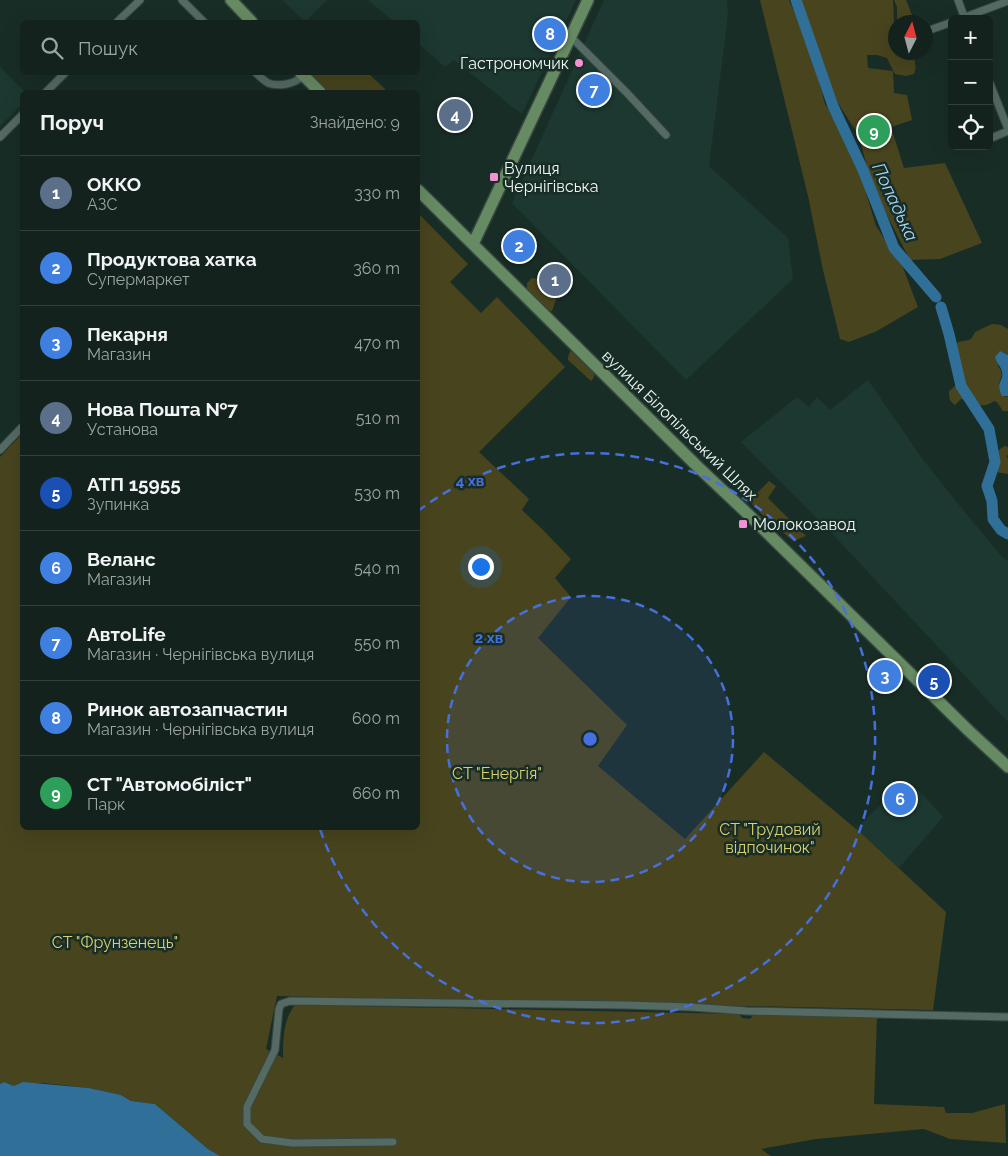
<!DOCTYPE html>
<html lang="uk">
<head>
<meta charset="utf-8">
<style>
	body { margin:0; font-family:Raleway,sans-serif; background:#202f2a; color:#f1f3f6 }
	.controls { position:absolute; right:15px; top:15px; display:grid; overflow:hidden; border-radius:8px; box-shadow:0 5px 20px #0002 }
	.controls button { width:45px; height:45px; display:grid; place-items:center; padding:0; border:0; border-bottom:1px solid #323f3b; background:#13221d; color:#f1f3f6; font:25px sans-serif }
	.compass { position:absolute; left:888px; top:15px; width:45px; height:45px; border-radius:50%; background:#13221d; box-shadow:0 5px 20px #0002; rotate:6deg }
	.you { position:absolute; left:480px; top:566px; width:18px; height:18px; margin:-12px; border:4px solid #fff; border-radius:50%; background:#1a73e8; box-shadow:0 0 0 8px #1a73e833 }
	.badge { display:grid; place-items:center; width:32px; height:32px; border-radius:50%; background:#f591d2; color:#fff; font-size:16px; font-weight:700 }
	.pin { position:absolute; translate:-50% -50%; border:2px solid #fff; box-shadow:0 1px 5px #0006 }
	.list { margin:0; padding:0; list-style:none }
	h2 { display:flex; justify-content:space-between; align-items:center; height:65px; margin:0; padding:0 20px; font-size:21px }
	h2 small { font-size:16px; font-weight:400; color:#9da4a4 }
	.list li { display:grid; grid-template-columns:32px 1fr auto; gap:15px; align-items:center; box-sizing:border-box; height:75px; padding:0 20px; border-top:1px solid #323f3b }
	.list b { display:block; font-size:19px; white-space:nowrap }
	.list p { margin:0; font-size:16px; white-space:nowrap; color:#9da4a4 }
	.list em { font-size:16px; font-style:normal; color:#9da4a4 }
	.icon { flex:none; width:28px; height:28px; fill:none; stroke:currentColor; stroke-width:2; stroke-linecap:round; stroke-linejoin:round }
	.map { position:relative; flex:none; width:1008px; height:1156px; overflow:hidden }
	.search { position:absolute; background:#13221d; box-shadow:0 5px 20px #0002; left:20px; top:20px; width:400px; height:55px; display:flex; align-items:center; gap:12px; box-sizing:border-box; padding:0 18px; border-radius:8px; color:#9da4a4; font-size:19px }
	.panel { position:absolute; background:#13221d; box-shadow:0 5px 20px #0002; left:20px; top:90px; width:400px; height:740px; border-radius:8px }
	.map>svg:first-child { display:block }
	.built { fill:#1c3830 }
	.green { fill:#48441e }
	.water { fill:#306f98 }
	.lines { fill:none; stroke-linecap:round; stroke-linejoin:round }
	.river { stroke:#306f98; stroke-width:11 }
	.street-casing { stroke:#364742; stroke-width:9 }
	.primary-casing { stroke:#364742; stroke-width:14 }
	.street { stroke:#546a62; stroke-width:7 }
	.primary { stroke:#668a62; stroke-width:11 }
	.ring { fill:none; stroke:#4670dd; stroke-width:2.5; stroke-dasharray:9 6 }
	.poi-dot { fill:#f591d2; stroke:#192d27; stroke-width:2 }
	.labels { text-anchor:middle; stroke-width:5; stroke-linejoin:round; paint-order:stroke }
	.poi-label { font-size:16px; fill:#ecf8f3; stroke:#192d27; text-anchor:start }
	.street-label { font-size:16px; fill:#ecf8f3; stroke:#192d27 }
	.park-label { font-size:16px; fill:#d9d06e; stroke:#192d27 }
	.water-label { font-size:18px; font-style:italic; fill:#a5d8fb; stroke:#192d27 }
	.centre { fill:#4670dd; stroke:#192d27; stroke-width:2.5 }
	.ring-label { font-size:15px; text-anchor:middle; font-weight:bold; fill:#4670dd; stroke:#192d27; stroke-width:5; stroke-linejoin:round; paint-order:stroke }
</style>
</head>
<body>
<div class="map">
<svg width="1008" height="1156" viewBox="0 0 1008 1156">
	<rect width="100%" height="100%" fill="#192d27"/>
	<path class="built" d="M 283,0 L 327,0 L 305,22 Z
		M 368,0 L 576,0 L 522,114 L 503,100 L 503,99 L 454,60 L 445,67 L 418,43 L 418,22 L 394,22 Z
		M 604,0 L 727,0 L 728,15 L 709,166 L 788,238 L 793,279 L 686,380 L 512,203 Z
		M 0,67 L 25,92 L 22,92 L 22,104 L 0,126 Z
		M 868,380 L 921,457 L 959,505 L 1003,558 L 1008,560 L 1008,722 L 826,527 L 741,442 L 797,397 L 809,407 L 817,397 L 830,410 Z
		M 906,779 L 927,799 L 943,817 L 899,868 L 856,829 Z"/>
	<path class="green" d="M 760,0 L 789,0 L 810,47 L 825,104 L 847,140 L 858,166 L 876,226 L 902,265 L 918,307 L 877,331 L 849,342 L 840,339 L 823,270 L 808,196 Z
		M 800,0 L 893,0 L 894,22 L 897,22 L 897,7 L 894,0 L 906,0 C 910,8 911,15 915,22 L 896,22 L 895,42 L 893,44 L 894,47 L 895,47 L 896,52 L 909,53 L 913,54 C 915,61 917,68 914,74 L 906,76 L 895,74 L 887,58 L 877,55 L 867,55 L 868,68 L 893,71 L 894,93 L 907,95 L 912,120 L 891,127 L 904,168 L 945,163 L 982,243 L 940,259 L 910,260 L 872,186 L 859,136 L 838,103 L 820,59 Z
		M 308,73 L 368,73 L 385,89 L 386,92 L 327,92 Z
		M 418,213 L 468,264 L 450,282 L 481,313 L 497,297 L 565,367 L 479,452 L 529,499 L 522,510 L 543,530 L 571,559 L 555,578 L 571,597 L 538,638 L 627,725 L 598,766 L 685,839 L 764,752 L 862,834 L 946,912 L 933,1010 L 277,996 L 266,1049 L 283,1058 C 283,1039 283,1020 295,1005 L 739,1014 L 742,1018 L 750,1019 L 754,1014 L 877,1017 L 874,1104 L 944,1107 L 946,1113 L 972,1113 L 1005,1104 L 1006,1143 L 950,1139 L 924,1129 L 816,1139 L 761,1149 L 771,1156 L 220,1156 L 208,1149 L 155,1104 L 131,1101 L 121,1095 L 89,1088 L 43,1083 L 14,1086 L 4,1082 L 0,1084 L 0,457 L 22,434 L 22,828 L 418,828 Z
		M 532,278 L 537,279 L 556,296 L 556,300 L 552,311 L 549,311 L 527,290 L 527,283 Z
		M 992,324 L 1001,325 L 1008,329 L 1008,355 L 1003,352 L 998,366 C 1003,372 1002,376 999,383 L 1005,397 L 1008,396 L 1008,411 L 1003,411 L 997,402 L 994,401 C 982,410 974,402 961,399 L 955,405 C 949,401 949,397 949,391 L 960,382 L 963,375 L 962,372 L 954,360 L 951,350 L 958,342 L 969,340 L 972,338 L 975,332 Z
		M 572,350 L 595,373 L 593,379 L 591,381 L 568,360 C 568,356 569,352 572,350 Z
		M 1005,446 L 1008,447 L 1008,455 L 1006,457 L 1008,458 L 1008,474 L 990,471 C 992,461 995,451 1005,446 Z
		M 769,481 L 776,486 L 768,498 L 806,536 L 793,541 L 780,530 L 774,527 L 749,501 Z"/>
	<path class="water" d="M 1000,351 L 1008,355 L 1008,396 L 1002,396 C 995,381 1004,382 1002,372 C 1001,366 996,363 995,357 Z
		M 4,1082 L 14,1086 L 23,1082 L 89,1088 L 121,1095 L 131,1101 L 155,1104 L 208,1149 L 220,1156 L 0,1156 L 0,1084 Z"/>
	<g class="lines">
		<path class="river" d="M 796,0 L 833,106 L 863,170 L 894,248 L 936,297
			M 941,307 L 949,334 L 961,386 L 989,429 L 995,462 L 987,486 L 992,501 L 993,519 L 1001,530 L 1008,534"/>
		<defs>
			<path id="street" d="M 182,0 L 204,22
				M 958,0 L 965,19
				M 960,19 L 1008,1
				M 117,22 L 140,0
				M 930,30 L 952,22
				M 571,37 L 627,93 L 666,135
				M 255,72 C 259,76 263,80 268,83 C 278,87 296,84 302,76
				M 989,81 L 1008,129
				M 46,92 L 66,72
				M 0,137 L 22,115
				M 989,139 L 1008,131
				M 0,450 L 22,427
				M 393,1142 L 292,1143 L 262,1139 L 247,1124 L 247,1107 L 275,1050 L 279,1009 L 281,1004 L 290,1001 L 624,1005 L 690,1007 L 747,1011 L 1008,1017"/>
			<path id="primary" d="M 231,0 L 252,22
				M 300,72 L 320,92
				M 418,190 L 698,467 L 750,516 L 969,731 L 1008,767
				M 473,244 L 588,0"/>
		</defs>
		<use href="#street" class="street-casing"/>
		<use href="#primary" class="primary-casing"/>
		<use href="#street" class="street"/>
		<use href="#primary" class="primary"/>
	</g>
	<circle cx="590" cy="739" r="143" fill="#4670dd" fill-opacity=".12"/>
	<g class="ring">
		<circle cx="590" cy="739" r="143"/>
		<path d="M418 511A285 285 0 1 1 320 829"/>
	</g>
	<g class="poi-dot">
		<circle cx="579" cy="63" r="5"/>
		<rect x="489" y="172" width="10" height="10" rx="2.5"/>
		<rect x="738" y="519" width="10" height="10" rx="2.5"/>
	</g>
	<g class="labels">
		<g class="poi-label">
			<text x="569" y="69" text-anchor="end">Гастрономчик</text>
			<text x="504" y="174">Вулиця<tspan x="504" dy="18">Чернігівська</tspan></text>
			<text x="753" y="530">Молокозавод</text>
		</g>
		<g class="street-label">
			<text transform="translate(680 425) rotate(44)" y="6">вулиця Білопільський Шлях</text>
		</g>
		<g class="park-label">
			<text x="497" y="779">СТ "Енергія"</text>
			<text x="770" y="835">СТ "Трудовий<tspan x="770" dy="18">відпочинок"</tspan></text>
			<text x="115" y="948">СТ "Фрунзенець"</text>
		</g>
		<g class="water-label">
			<text transform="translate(895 202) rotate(65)" y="6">Попадька</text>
		</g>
	</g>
	<circle cx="590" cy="739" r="8" class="centre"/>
	<g class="ring-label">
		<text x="470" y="486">4 хв</text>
		<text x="489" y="643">2 хв</text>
	</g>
</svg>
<div class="controls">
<button>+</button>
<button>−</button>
<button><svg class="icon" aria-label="locate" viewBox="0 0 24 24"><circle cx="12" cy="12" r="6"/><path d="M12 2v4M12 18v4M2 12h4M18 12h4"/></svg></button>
</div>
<svg class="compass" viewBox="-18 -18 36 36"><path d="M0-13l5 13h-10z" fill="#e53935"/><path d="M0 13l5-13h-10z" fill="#9da4a4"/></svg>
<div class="you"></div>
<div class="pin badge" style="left:555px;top:280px;background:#5c6f8a">1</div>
<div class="pin badge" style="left:519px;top:246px;background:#3f7fe0">2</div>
<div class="pin badge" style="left:885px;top:676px;background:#3f7fe0">3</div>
<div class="pin badge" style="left:455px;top:115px;background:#5c6f8a">4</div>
<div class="pin badge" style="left:934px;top:681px;background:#1a4fb4">5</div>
<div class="pin badge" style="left:900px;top:799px;background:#3f7fe0">6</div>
<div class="pin badge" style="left:594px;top:90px;background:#3f7fe0">7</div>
<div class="pin badge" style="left:550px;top:34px;background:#3f7fe0">8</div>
<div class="pin badge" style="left:874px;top:131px;background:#2e9e5b">9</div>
<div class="search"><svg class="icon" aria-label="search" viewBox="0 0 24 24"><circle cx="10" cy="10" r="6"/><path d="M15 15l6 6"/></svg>Пошук</div>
<section class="panel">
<h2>Поруч<small>Знайдено: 9</small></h2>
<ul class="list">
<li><span class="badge" style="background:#5c6f8a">1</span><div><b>ОККО</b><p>АЗС</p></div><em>330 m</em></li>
<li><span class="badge" style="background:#3f7fe0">2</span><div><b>Продуктова хатка</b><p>Супермаркет</p></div><em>360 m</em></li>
<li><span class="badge" style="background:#3f7fe0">3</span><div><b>Пекарня</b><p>Магазин</p></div><em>470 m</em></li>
<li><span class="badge" style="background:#5c6f8a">4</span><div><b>Нова Пошта №7</b><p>Установа</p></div><em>510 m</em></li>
<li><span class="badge" style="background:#1a4fb4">5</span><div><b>АТП 15955</b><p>Зупинка</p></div><em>530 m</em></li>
<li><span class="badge" style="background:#3f7fe0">6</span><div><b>Веланс</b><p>Магазин</p></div><em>540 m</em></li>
<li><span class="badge" style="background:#3f7fe0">7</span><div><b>АвтоLife</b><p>Магазин · Чернігівська вулиця</p></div><em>550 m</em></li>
<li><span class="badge" style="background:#3f7fe0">8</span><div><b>Ринок автозапчастин</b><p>Магазин · Чернігівська вулиця</p></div><em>600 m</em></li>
<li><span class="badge" style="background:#2e9e5b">9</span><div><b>СТ &quot;Автомобіліст&quot;</b><p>Парк</p></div><em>660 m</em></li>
</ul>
</section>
</div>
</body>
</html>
